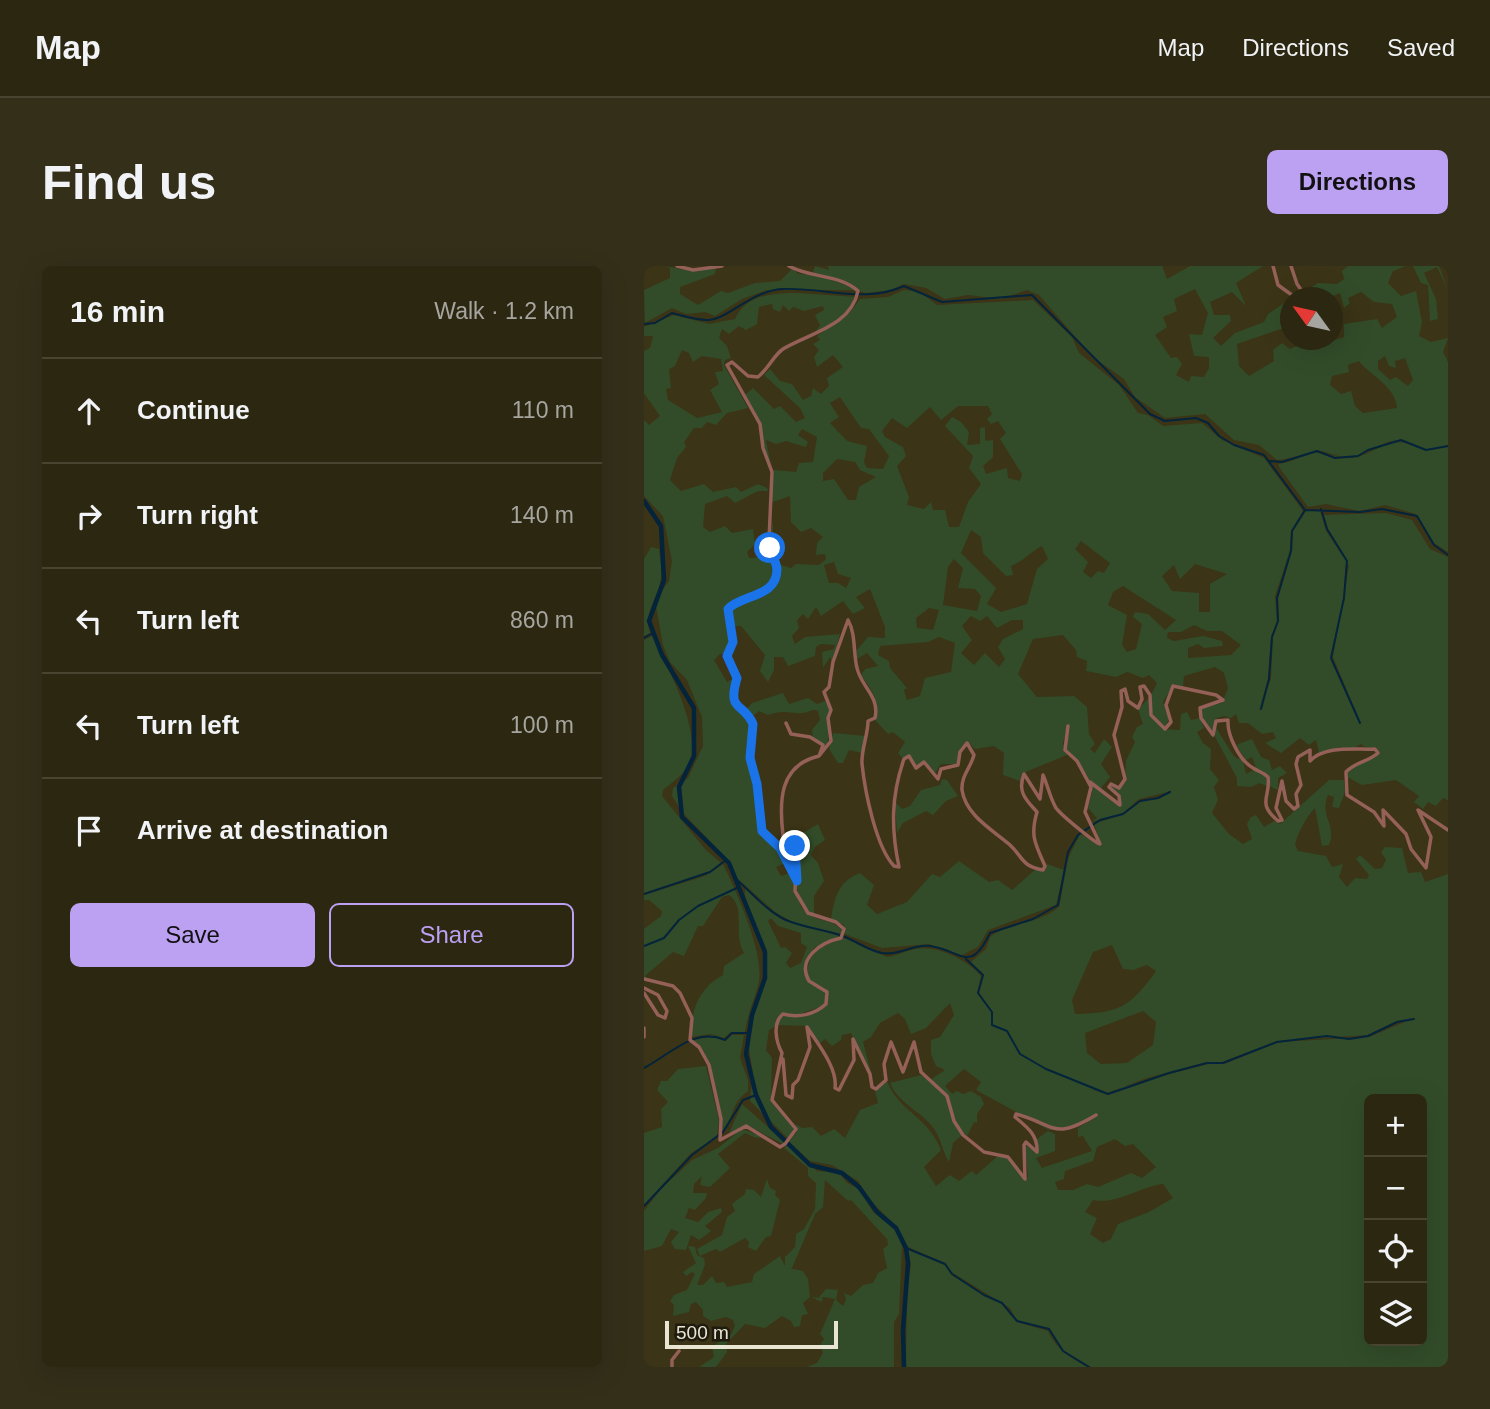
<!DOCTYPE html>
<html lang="en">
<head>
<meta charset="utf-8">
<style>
	body { margin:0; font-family:Helvetica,sans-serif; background:#342f19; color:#f1f3f6 }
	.controls { position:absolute; right:21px; bottom:21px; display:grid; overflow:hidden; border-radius:10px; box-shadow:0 7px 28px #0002 }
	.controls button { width:63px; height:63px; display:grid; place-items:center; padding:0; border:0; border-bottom:2px solid #484430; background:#2c2710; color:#f1f3f6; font:35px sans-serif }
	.compass { position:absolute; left:636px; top:21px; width:63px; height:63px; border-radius:50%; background:#2c2710; box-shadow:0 7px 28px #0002; rotate:303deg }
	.scale { position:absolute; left:21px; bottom:18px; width:173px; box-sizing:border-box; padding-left:7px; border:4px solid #e8e5d3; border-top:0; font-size:19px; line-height:24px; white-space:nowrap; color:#e8e5d3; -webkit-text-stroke:5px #1f1c0f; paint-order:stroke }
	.stop { position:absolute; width:21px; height:21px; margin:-16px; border:5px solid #1a73e8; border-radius:50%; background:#fff }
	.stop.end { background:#1a73e8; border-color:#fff; box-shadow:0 2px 7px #0008 }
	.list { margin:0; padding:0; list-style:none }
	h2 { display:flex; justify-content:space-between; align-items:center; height:91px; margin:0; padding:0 28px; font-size:30px }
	h2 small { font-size:23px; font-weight:400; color:#a6a59f }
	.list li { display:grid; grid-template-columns:46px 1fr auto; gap:21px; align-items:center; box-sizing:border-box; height:105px; padding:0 28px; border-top:2px solid #484430 }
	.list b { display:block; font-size:26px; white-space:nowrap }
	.list em { font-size:23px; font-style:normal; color:#a6a59f }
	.actions { display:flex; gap:14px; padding:21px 28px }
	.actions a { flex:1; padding:16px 0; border:2px solid #bca0f2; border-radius:10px; text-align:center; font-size:24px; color:#bca0f2 }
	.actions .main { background:#bca0f2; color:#111 }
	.icon { flex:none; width:38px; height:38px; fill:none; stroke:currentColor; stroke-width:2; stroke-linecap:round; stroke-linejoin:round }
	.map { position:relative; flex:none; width:804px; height:1101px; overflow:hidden; border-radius:10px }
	header { display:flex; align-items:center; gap:42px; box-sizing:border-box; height:98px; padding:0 35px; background:#2c2710; border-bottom:2px solid #484430 }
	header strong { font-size:33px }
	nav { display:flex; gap:38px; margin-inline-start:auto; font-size:24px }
	.intro { display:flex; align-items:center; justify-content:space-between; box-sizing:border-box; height:168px; padding:0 42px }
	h1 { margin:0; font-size:49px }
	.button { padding:18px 32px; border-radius:10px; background:#bca0f2; color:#111; font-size:24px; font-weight:700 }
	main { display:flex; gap:42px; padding:0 42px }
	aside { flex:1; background:#2c2710; border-radius:10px; box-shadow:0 7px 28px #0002 }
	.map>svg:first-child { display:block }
	.green { fill:#324c29; fill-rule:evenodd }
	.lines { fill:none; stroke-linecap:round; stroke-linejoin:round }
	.stream { stroke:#03243b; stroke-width:2 }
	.river { stroke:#03243b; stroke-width:4.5 }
	.minor { stroke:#946057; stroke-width:3.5 }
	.route { stroke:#1a73e8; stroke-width:9 }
</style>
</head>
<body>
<header>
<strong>Map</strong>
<nav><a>Map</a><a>Directions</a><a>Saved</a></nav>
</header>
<div class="intro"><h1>Find us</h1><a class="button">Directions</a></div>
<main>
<aside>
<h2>16 min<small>Walk · 1.2 km</small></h2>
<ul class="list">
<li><svg class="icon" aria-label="ahead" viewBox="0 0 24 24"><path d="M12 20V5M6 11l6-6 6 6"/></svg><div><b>Continue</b></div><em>110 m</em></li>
<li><svg class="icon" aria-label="right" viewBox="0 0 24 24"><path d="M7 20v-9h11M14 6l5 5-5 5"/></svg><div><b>Turn right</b></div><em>140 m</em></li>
<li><svg class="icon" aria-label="left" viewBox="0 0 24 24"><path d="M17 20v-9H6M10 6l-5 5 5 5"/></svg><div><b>Turn left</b></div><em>860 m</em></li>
<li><svg class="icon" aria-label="left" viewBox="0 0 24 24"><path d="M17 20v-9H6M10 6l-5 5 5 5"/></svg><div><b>Turn left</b></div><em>100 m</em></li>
<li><svg class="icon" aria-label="arrive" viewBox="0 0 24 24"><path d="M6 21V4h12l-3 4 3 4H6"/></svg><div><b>Arrive at destination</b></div></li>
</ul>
<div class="actions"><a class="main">Save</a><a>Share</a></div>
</aside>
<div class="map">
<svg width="804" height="1101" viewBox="0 0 804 1101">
	<rect width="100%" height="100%" fill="#3b3416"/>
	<path class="green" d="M 21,0 L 46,5 L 72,2 L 71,8 L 36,21 L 36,28 L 54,39 L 77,25 L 84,27 L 111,17 L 136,15 L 148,3 L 155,8 L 175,9 L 213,24 L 123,24 L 98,33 L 71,50 L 61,46 L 42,48 L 28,42 L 1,57 L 0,24 L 26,12 L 26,2 Z
		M 171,0 L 185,4 L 184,0 L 518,0 L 523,13 L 546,0 L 619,0 L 592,17 L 602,40 L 588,26 L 566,36 L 570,49 L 586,49 L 587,55 L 569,72 L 577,80 L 591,67 L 620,56 L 624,48 L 646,33 L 646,60 L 593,78 L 595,100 L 605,110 L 630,95 L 629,84 L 638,77 L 646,83 L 666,74 L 674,80 L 700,71 L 700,58 L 733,53 L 738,62 L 753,51 L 748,38 L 730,36 L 717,26 L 704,32 L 706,37 L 700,42 L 696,27 L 687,31 L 664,32 L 659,26 L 674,17 L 693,18 L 700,13 L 698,5 L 704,0 L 762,0 L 749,5 L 744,17 L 757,30 L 772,25 L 778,56 L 775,70 L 787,76 L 804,72 L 799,86 L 804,96 L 804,180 L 779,184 L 804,181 L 804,286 L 790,277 L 772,248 L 741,239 L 715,245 L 682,238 L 664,241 L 635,201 L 635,198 C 648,196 659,189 671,187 C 683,186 695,195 713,191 C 733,186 747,169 769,180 C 751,165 731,184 713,190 C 696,195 682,183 671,185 C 658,188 647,193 633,194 L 615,179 L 590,174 L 561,148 L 521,152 L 491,131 L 480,113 L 449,91 L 395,29 L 383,24 L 357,33 L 324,29 L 301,33 L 282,22 L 260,18 L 247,24 L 221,27 L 169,6 ZM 551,23 L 564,47 L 558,69 L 545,68 L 550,90 L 565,91 L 565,102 L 560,111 L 547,110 L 545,116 L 532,109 L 538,98 L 533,91 L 527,92 L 511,69 L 523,61 L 519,51 L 533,45 L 530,33 ZM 741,90 L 745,100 L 752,102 L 751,95 L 761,92 L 769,114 L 764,120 L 752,111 L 746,114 L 734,103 L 734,95 ZM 715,95 C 727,111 751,119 753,142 L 719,147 L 711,140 L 707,125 L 697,128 L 686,119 L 688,110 L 705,106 L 704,99 Z
		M 769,0 L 795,0 L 804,24 L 793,1 L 780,7 L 792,33 L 794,53 L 786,55 L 784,19 L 777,17 Z
		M 260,24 L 276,26 L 293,39 L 389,34 L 428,71 L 435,87 L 475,119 L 494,147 L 504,149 L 519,160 L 558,157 L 578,174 L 620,192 L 659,245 L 647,265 L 646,284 L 631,330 L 633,356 L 627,371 L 624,413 L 615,445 L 627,413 L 629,371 L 635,354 L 634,332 L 648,284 L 649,265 L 662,245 L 676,245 L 682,265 L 702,295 L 699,333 L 687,392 L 718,460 L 689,391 L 705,300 L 684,263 L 680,249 L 742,247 L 768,254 L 786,283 L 804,291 L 804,534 L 799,532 L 792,540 L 784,536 L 779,543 L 770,536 L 775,530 L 752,514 L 718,519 L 703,511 L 705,504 L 736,487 L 732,481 L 722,482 L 717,478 L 705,485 L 697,481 L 675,487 L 672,474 L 665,479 L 656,472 L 637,487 L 621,477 L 632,472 L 629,466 L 618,468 L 604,457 L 595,457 L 592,448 L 587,452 L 580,450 L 571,453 L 568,467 L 557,450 L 557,442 L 578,437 L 584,422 L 580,407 L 571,401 L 540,410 L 539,421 L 530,418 L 519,436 L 525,453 L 521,461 L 508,448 L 507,429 L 513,417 L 505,409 L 499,412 L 483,406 L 472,411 L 442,405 L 443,395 L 433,391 L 432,384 L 419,369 L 389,373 L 374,408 L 393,431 L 430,430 L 443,441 L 445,468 L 451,478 L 446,483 L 451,487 L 460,473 L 468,481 L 457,498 L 466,511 L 457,522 L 444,514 L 421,481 L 424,460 L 419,477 L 423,489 L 379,507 L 376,515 L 359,509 L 360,487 L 350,480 L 331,483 L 324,476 L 316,483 L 313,498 L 297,498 L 291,507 L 281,495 L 273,501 L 266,490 L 259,493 L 254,487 L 261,476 L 249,466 L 244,468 L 231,454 C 237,436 227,423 217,409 L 221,403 L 234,400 L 223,387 L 213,393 L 212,385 L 224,371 L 241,372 L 241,361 L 226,323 L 212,331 L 221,342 L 209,348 L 199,335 L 177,350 L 172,341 L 164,353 L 159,348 L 153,354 L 155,362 L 148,370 L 151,378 L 161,371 L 196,368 L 188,397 L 186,391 L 179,402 L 178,386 L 190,383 L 191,379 L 177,378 L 172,381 L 171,390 L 144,400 L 139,391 L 130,391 L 130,404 L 124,416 L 116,405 L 121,389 L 97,360 L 88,360 L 85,344 C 93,333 109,335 120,327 C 141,311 129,297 126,277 C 126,269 128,262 129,254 L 129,284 L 134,298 L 147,302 L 152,298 L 175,299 L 182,293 L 181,288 L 172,289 L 173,277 L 179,271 L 167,262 L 157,266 L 147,256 L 146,230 L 126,237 L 126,234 L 130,204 L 152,206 L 155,197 L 169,196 L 173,171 L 158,163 L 154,169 L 164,176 L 162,181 L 142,175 L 132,178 L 122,174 L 127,199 L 120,184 L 117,158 L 101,129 L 109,122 L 130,143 L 136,140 L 152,156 L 161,152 L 156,142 L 120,109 L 126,103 L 136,115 L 148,118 L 159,134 L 167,130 L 169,122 L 177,128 L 185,120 L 183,112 L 199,101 L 189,89 L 173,101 L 170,91 L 175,84 L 169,78 L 176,74 L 173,70 L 207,45 L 216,33 L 244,31 ZM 196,131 L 217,162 L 225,163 L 245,190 L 239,203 L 223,202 L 220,196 L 223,180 L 203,175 L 186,157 L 195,151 L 186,137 ZM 314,140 L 344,140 L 348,148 L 343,153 L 347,158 L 354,155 L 362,167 L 356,173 L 378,208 L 376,215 L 364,212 L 363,202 L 342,208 L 339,200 L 349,191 L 349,174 L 341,175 L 341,161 L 336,162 L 336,178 L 323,179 L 325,166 L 317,156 L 308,151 L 301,160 L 329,190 L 325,202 L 337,218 L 324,236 L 315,261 L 305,261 L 301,244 L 289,244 L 287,236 L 280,243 L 263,239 L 265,231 L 253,200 L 262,190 L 259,181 L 241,171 L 238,165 L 248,152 L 263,162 L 286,141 L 297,154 ZM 193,193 L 211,196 L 216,204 L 232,211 L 215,221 L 212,234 L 204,234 L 190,213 L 179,215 L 179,207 ZM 327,264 L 337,271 L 339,287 L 362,310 L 369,309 L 367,300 C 380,295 386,286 398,280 L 404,293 L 393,303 L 383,338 L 357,346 L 343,338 L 352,322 L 317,287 ZM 437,275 L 466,297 L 460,307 L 454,305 L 447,312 L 439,306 L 444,296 L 431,283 ZM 310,293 L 319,302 L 314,322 L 331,323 L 337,330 L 333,345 L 299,339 L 304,301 ZM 190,296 L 194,308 L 207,312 L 202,322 L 194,317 L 185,317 L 180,299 ZM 551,298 L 583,308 L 566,318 L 566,346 L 555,346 L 555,327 L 528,325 L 518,310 L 530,299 L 536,313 ZM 479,320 L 532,354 L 521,364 L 504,348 L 491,346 L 489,351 L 498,358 L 492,383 L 483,386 L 478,379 L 483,349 L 464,339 L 469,326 ZM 285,342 L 295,344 L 289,364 L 273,362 L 272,352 ZM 327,350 L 336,355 L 343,350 L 353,362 L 368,354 L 379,354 L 379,363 L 359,373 L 354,381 L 361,393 L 355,401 L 341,387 L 330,399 L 317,387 L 328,374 L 318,360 ZM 550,359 L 563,365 L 578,365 L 597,379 L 587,389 L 544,392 L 544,382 L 554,378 L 560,382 L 579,380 L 578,375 L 559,370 L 530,375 L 523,372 L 524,366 L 537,366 ZM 295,371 L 311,377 L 307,406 L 281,412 L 276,430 L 263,434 L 260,424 L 263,422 L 246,402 L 245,395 L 234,389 L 236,380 L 284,376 Z
		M 155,27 L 212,31 C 204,49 186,59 170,68 L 176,59 L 171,49 L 180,44 L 179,40 L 160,45 L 149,41 L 145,45 L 139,39 L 136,46 L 129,43 L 128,38 L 115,41 L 113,58 L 102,64 L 95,60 L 85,68 L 78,63 L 75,72 L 83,80 L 87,92 L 81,94 L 80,99 L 104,142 L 83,147 L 72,159 L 63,156 L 58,162 L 50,162 L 40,176 L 42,181 L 33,192 L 26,214 L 37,225 L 60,218 L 69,226 L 92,221 L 97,226 L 114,218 L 123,222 L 124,225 L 114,225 L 91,237 L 83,230 L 61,238 L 59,261 L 66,266 L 81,260 L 88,267 L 109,263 L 111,278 L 103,286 L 105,292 L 126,291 L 132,303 C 121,333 104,325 85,341 L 87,378 L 83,387 L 76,388 L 70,394 L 83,416 L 91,412 C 84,443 97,436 107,460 L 104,492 L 110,508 L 117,566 L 136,586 L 141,597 L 132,601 L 137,610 L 146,607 C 155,618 150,637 163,647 C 174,656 188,653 198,664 L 198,668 L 150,657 L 131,646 L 94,613 L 83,593 L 41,549 L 28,530 L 29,522 L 44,512 L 59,480 L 58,451 L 43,414 L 26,396 L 19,379 L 12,340 L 15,329 L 25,315 L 28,295 L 19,250 L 0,230 L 0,154 L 5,159 L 16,150 L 0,127 L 0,85 L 6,82 L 9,70 L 0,70 L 0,61 L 30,49 L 65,58 L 91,53 C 102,28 131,27 155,27 ZM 38,84 L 45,87 L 49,96 L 58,90 L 77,93 L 79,105 L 71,106 L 75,118 L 66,124 L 78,146 L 53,152 L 24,134 L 22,123 L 27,122 L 25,103 L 31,100 Z
		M 7,281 L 15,283 C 16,294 19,306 16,317 C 11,337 0,346 6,367 L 0,370 L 0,293 Z
		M 8,370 C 24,402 54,457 47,492 C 43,507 30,515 19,524 L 18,530 L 61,583 L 77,597 L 65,606 L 0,627 L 0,374 Z
		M 139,427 L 145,438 L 164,432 L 173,438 L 181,435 L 186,442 C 181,457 189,469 180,485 L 180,479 L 169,472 L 168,464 L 176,454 L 174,445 C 166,442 166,447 158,447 C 143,448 142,443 124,449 L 115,445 L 108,451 L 101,445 L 108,437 Z
		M 505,432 L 505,443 L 518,463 L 536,464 L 537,448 L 543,446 L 547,454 L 556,452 L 560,462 L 553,466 L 559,477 L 567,483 L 566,503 L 575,514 L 570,521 L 574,534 L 568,547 L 585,568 L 599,578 L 608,573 L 603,558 L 607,551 L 612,549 L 620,561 L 630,555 L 636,558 L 685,514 L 700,514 L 701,526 L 695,542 L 688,541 L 690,531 L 684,529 C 675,550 693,558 685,579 L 678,580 L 671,542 C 662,551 655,565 651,578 L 654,585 L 682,590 L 688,601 L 699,598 L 695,611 L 703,621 L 711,612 L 723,613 L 725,609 L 712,593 L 716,589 L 731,603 L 738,602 L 742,594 L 737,586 L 741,581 L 758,582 L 764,607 L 777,606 L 781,616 L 804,608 L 804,1101 L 447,1101 L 419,1085 L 405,1062 L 373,1055 L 366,1042 L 309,1007 L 301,997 L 262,980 L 252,960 L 225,933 L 214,915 L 188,899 L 166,895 L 145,876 L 153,866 L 152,858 L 158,862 L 168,861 L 177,870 L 190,863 L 201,872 L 216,844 L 234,837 L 231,825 L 243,815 C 256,847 283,849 297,884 L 280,901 L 292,920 L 306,909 L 315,915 L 328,905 L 332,909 L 355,889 L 363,892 L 381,914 L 384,911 L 381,879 L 393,886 L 393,873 L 404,865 L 411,868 L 411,885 L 392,892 L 398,902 L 448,885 L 439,870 L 434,871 L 434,862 L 453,850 L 431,860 L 405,864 L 332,824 L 337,816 L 320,803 L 301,820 L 308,828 L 313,825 L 319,828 L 327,825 L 337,831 L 340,838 L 333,848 L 333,857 L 330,856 L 323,870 C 301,851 315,834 286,814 L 301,804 L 292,800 L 287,788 L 287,774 L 296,771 L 310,749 L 306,737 L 282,762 L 267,768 L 261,753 L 254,747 L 236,757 L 227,771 L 219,776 L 227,806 L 207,767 L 198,769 L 197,774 L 188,780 L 181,773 L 175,778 L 163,760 L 134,759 L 135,752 L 141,749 C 157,755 169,746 183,738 L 184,726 L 165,714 C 159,686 179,680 200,672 L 243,691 C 253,690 261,685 271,683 C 294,679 323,694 337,710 L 333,727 L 348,747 L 335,726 L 339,708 L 327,696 L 342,683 L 346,671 C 366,656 395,658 415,641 L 424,593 L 436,568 L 457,578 L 450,558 L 480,548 L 496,535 L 514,533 L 528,525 L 495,533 L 479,547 L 447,556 L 453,552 L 444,542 L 448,527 L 446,517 L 475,540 L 477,535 L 466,519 L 473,522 L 481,515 L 482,495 L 491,476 L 488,471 L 493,461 L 499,458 L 494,443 ZM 468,679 L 479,703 L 489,704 L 503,699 L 512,705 C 486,741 476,747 431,748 L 428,734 L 449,686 ZM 499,745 L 512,756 L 509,779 L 483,797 L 457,798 L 443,787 L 441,767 ZM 770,752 L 725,771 L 634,776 L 580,798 L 564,798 L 526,808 L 479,821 L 464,829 L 446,823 L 463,827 L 503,812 L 563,796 L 578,796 L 633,775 L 724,769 L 753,755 ZM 725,833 L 778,833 L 778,1075 L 725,1075 ZM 471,873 L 481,880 L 489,878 L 512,901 L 498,912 L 487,907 L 454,921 L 443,918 L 429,924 L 414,924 L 411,916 L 420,913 L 421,905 L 449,895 L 453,881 ZM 519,918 L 529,932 L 505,946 L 474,958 L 467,973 L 459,977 L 446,968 L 453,952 L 441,946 L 449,934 C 473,939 495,921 519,918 Z
		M 571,460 L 589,489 L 594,493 L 598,491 L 602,508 L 610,504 L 622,511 L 623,520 L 615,517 L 607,521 L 593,520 L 593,512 L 570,469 Z
		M 189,467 L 222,470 L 218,487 L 205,484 L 199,497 L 194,497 L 185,483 Z
		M 608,473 L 617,491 L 625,494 L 628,504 L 636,500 L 643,507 L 634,512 L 634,524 L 625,520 L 625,511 L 612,502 L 608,491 L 602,494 L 592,479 Z
		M 298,513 L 303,514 L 314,530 L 302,535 L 289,549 L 282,545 L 259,557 L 253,567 L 251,536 L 258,543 L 266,540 L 277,524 L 296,519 Z
		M 174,558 L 181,574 L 171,581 L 167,589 L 174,597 L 180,615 L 170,630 L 170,648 C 147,638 152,602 154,581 L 146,575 Z
		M 315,595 L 345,616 L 354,614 L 368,624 L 392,603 L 400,605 L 403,598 L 420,604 L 412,639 L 344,664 L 334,681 L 316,690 L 285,678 L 238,682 L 201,668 L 200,659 L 187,653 C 191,630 194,616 216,607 L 230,619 L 223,639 L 233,648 L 263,636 L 288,608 L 296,611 Z
		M 79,598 C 91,623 123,691 114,720 C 110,735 103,749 101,766 L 87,766 L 80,772 L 67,768 L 47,771 C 47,744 54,723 79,709 L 80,700 L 100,687 C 88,666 103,642 85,629 L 78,631 L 59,660 L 54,660 L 40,690 L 29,686 L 1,710 L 6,714 L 0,712 L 0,663 L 17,650 L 18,645 L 5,634 L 0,634 L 0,629 L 61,610 Z
		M 101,622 L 139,654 L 197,670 L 170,682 L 162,700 L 162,713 L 182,726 L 181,739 L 153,749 L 136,749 L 132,760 L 125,764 L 122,784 L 128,792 L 127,832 L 150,863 L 144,872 L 106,835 L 109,807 L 104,776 L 111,743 L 123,710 L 123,685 L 101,631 ZM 127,652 L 134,660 L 157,667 L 157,677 L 163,681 L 157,697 L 146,702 L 142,697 L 148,687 L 141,681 L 137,682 L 124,655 Z
		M 68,769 L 81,774 L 86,769 L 100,769 L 96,792 L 104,814 L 104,825 C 86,838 90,853 76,869 C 79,844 67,789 48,773 Z
		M 62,800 L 75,854 L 73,871 L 47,887 L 0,939 L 0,867 L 18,861 L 17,843 L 24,836 L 13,824 L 17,815 L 23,815 L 34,803 Z
		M 277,809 L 303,830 L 310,855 L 318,869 L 309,877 L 305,896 C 298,885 297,871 288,860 C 274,843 255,838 246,817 Z
		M 98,838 L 141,876 L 139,878 L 103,859 L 85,867 Z
		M 98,863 L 119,871 L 112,872 L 101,867 L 74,888 L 86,902 L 66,921 L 56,919 L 58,910 L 50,918 L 49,927 L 63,927 L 62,932 L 51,944 L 45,942 L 41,952 L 54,956 L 64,946 L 77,942 L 78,946 L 61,960 L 67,965 L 55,974 L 47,969 L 42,984 L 31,983 L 27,976 L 35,966 L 27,963 L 18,980 L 0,985 L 0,945 L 17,923 L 48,894 L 74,882 Z
		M 144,879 L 173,905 L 195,907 L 203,917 L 215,923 L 229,946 L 251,962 L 258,980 L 255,1048 L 250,1056 L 250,1101 L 163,1101 L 173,1097 L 179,1087 L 176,1079 L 180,1073 L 176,1068 L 191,1033 L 179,1031 L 177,1036 L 168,1031 L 177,1032 L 175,1031 L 182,1023 L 194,1024 L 192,1034 L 199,1040 L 202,1033 L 200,1027 L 207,1030 L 219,1019 L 229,1017 L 234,1007 L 243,1002 L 239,983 L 244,979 L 243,973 L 207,934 L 204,935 L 181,914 L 179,941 L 171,948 L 148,1002 L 145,1002 L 159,1005 L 164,1013 L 166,1031 L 159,1037 L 164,1048 L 158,1049 L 156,1060 L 150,1061 L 147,1055 L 138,1050 L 121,1062 L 101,1058 L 82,1078 L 83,1086 L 72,1101 L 55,1101 L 70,1091 L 68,1081 L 87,1068 L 91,1060 L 89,1054 L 82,1051 L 67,1055 L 59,1050 L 59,1044 L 52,1036 L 47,1038 L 45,1046 L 29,1050 L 30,1039 L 26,1035 L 30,1029 L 43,1024 L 51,1008 L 48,1006 L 42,1010 L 39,1006 L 52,997 L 44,980 L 51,981 L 53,989 L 60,992 L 61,999 L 53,1019 L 59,1019 L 68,1010 L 72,1017 L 80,1016 L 83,1021 L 108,1016 L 110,1008 L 136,990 L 141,1000 L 141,991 L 151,981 L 152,968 L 160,963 L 171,943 L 172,917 L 164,910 L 164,902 L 140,882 Z
		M 123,913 L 126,922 L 132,925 L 131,929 L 136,934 L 127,970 L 122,971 L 112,985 L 104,981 L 105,976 L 101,972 L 76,986 L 72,983 L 56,990 L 53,983 L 78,969 L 83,951 L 91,945 L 88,938 L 101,928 L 102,923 L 110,924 L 117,931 Z
		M 264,983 L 301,999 L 309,1010 L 358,1038 L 373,1056 L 404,1065 C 412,1083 425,1091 443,1101 L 262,1101 L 263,1023 L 267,999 Z"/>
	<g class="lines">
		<path class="stream" d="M 0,58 L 11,57 L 28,47 C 39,50 53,54 65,54 C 84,53 107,25 138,23 C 180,21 221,38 260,20 L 298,36 L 388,29 L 506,148 L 521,155 L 552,152 L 564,157 L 575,170 L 590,179 L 620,189 L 661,244 L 716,246 L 738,243 L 773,250 L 790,279 L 804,289
			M 626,195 L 638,196 L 673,185 L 691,192 L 714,190 L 724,184 L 757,174 L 782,184 L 804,180
			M 677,243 L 683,263 L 703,295 L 700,332 L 687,392 L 716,457
			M 0,372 L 9,367
			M 617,443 L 625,413 L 628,371 L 634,355 L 633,332 L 647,285 L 648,265 L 661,244
			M 92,613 C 107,626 124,646 142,654 C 160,662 180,663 199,670 C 212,675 225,685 238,687 C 255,690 268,678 286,680 C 317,684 326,709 346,667 L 389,653 L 414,639 L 424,586 L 434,569 L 456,554 L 479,548 L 496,535 L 514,532 L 526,526
			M 0,628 L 66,606 L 82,594
			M 0,680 L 20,672 L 35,654 L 54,640 L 95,621
			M 322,693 L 339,709 L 334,727 L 348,746 L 348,759 L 363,765 L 376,788 L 402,803 L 464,828 L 525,807 L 563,797 L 579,797 L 633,776 L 683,770 L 705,773 L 724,770 L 753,756 L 770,753
			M 0,802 C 27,788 50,761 81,774 L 88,767 L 105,767
			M 0,940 L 48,889 L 79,866 L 99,834 L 112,829
			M 262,982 L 301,998 L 308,1008 L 340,1029 L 358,1037 L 373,1055 L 405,1063 L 419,1085 L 445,1101"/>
		<path class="river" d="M 0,235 L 17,260 L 20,314 L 5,355 L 18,389 L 50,442 L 50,490 L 35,521 L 38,551 L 85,597 L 121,686 L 121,712 L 108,749 L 102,788 L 112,829 L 127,861 L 166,899 L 198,907 L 215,921 L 233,946 L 252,962 L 262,982 L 264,997 L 259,1064 L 260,1101"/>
		<path class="minor" d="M 33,0 L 49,4 L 78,0
			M 145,0 C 165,12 196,8 214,25 C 207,60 166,67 139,83 C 130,89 124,103 114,111 L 104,110 L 88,96 L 83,99 L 116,158 L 119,182 L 128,206 L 125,274 L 133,304 L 124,322 L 84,343 L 89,376 L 84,390 L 93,412 C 84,447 99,435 109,458 L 105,492 L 113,518 L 118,565 L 136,582 L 152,614
			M 629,0 L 634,19 L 652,32
			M 647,0 L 653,18 L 663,32
			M 175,490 L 187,475 L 184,452 L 187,444 L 180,426 L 185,421 L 189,396 L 204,354 C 212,368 209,386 213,402 C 217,421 236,430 231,452 L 224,455 C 224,469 217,484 218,498 C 221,526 232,581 250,600 L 255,601 C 247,563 247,530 260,493 L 265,490 L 272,502 L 280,496 L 294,513 L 297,503 L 314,499 L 316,486 L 323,477 L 330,489 C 327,501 317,510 318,524 C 322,550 349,564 366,579 C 379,591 377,600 399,604 L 401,600 C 391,577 386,570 393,546 C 382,534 373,526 380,508 L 396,533 L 399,509 C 404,520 406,532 412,542 C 416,548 451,577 456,578 L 441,546 L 447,521 L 433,495 L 421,484 L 424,460
			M 446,516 L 476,539 L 475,530 L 465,521 L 467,518 L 475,522 L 481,513 L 470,469 L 478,441 L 477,425 L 481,423 L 484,435 L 494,442 L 498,433 L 496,421 L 500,420 L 506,429 L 507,449 L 521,463 L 527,456 L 522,439 L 529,420 L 572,429 L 579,434 L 556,442 L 557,452 L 569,469 L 572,455 L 584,454 C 583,469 595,494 609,502 C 615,506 619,506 624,511 C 627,532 612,536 634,555 L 638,554 L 632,542 L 638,515 L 642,535 L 650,543 L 654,540 L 652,528 L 657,519 L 652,498 L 654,491 L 666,484 L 666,495 C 681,479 711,484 731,483 L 734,487 C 724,496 711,496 702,506 L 703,529 L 730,546 L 740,560 L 739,544 L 762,568 L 767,583 L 782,602 L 787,571 L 774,544 L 804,564
			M 0,713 L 29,720 L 36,727 L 48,752 L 46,774 L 55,781 L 65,799 L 77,853 L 76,874 L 102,860 L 136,881 L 141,878 L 152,863 L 128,834 L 138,787 C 132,776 128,757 139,748 C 154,752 170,749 182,738 L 183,726 L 165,715 C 152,692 178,676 197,672 L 200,663 L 192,656 L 164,647 L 151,625 L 153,583 L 139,569 C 135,536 135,499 175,490 L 179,479 L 166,471 L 147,468 L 142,457
			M 0,722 L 14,729 L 23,745 L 21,752 L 14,749 L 0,727
			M 0,762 L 0,771
			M 139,793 L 142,829 L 148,832 L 149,819 L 154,814 L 166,781 L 163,761 C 173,777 194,802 191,822 L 195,824 L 210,794 L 209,773 L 226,808 L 228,821 L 232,823 L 242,814 L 240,798 L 247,776 L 259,806 L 270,776 L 277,806 L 303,830 L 310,855 L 319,869 L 340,886 L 364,891 L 381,913 L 380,879 L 382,876 L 393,886 C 394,869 383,861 371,851 L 372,848 C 412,859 409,875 452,849
			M 28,1101 L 28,1094 L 35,1085"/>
	</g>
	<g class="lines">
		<path class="route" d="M 126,282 C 128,289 132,296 133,303 C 133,332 98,328 84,343 L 89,376 L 83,390 L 93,412 C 83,447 99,435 109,458 L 106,492 L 113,518 L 118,565 L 136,582 L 153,615 L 151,580"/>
	</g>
</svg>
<div class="controls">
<button>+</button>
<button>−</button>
<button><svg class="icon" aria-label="locate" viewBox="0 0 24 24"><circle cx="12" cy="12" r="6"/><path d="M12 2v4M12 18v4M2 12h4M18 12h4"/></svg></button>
<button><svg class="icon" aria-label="layers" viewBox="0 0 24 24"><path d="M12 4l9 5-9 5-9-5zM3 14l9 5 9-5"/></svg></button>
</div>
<svg class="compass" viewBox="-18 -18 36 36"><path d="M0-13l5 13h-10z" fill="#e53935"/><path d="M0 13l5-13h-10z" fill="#a6a59f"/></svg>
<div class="scale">500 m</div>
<div class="stop" style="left:126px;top:282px"></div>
<div class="stop end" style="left:151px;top:580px"></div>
</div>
</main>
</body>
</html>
